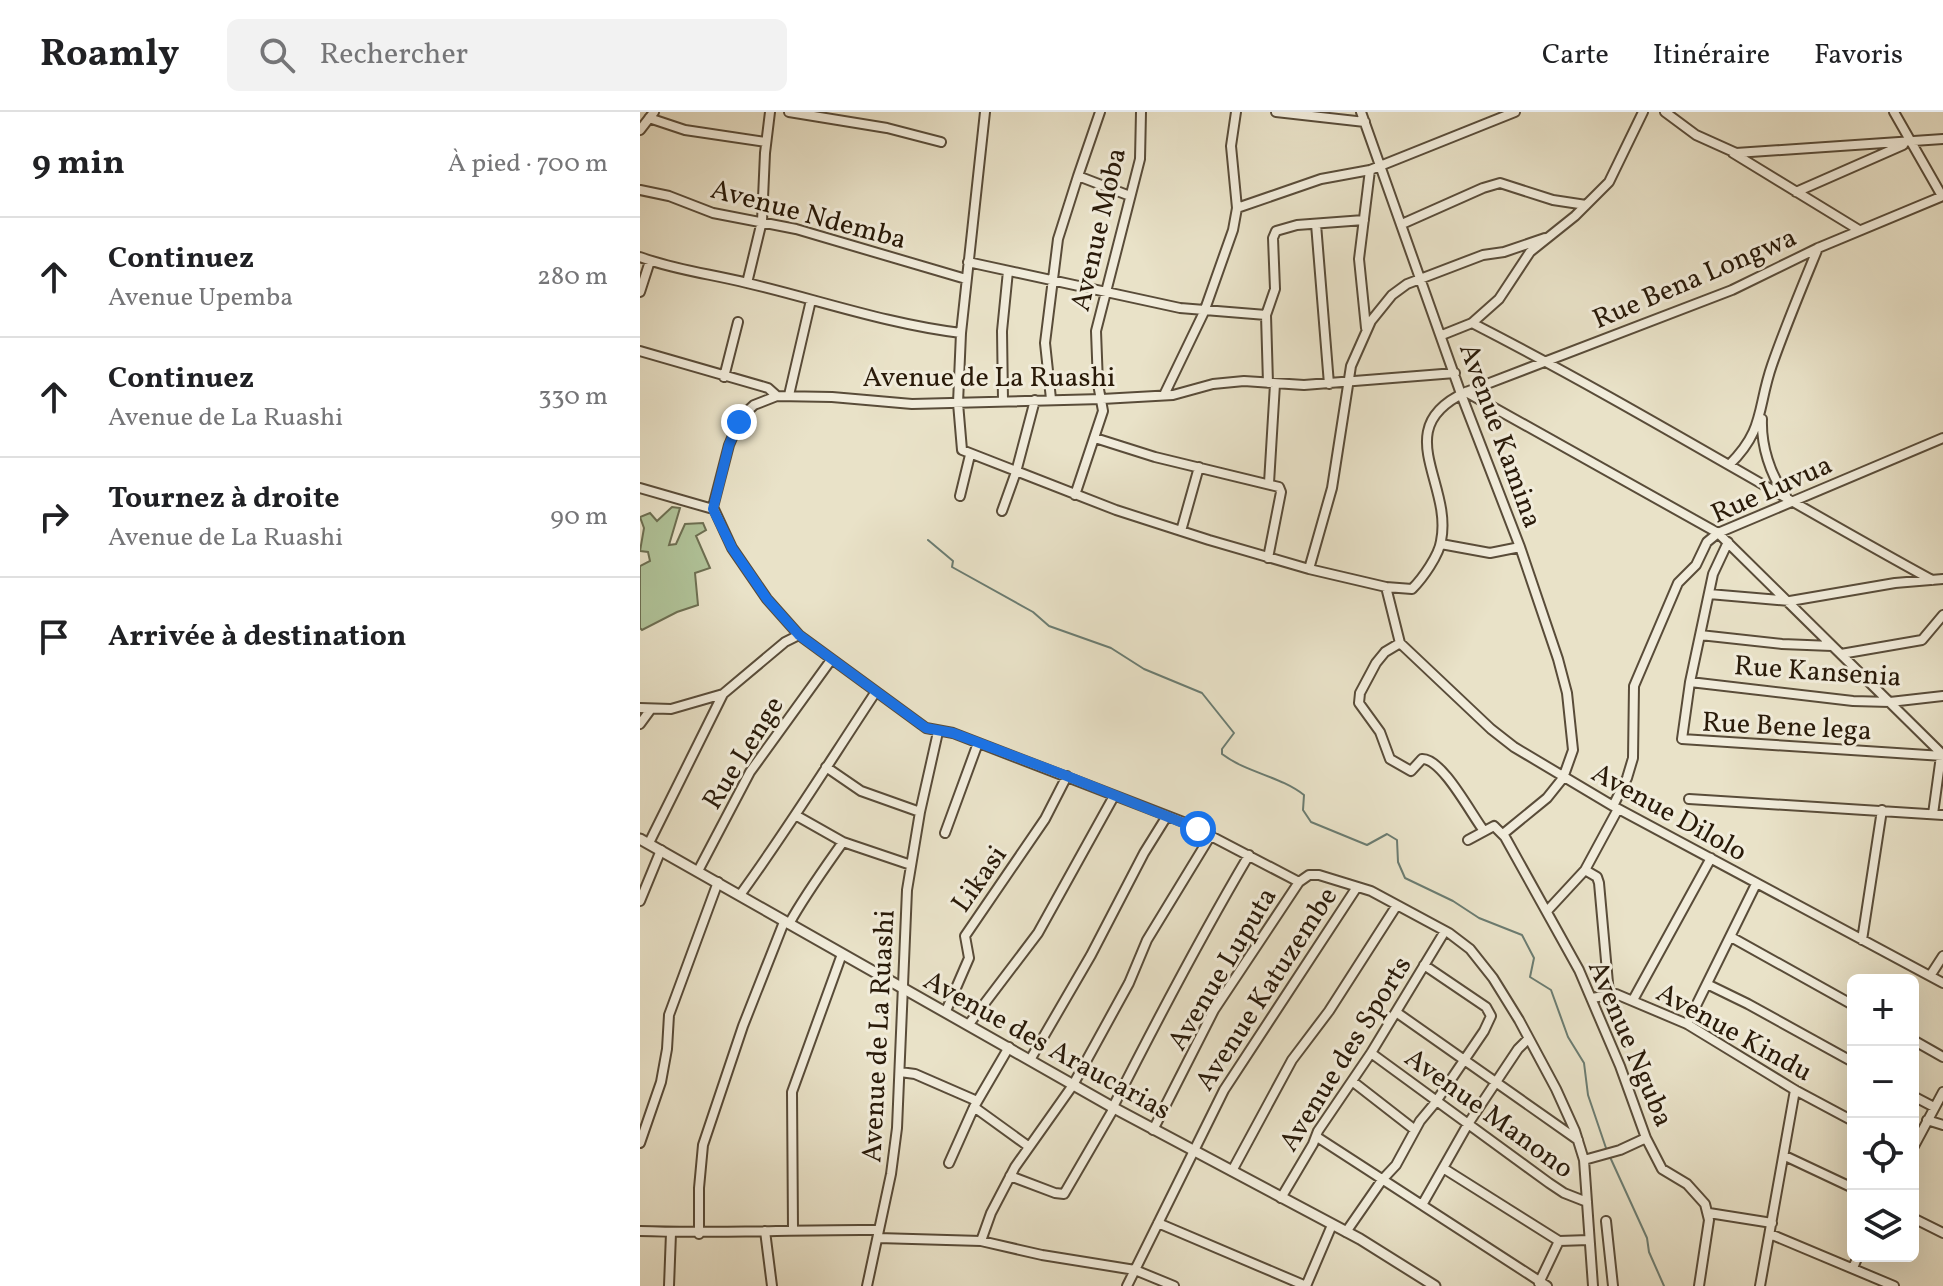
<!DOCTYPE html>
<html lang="fr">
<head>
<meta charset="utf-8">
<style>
	body { margin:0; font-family:Vollkorn,serif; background:#f2f2f2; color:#202124 }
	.controls { position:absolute; right:24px; bottom:24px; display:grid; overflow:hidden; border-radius:12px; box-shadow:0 8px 32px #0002 }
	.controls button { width:72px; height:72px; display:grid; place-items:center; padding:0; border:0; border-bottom:2px solid #e0e0e0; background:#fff; color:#202124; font:40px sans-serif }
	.stop { position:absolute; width:24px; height:24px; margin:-18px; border:6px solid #1a73e8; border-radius:50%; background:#fff }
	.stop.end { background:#1a73e8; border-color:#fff; box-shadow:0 2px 8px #0008 }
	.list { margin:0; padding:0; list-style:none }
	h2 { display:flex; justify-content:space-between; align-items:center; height:104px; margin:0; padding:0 32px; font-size:34px }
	h2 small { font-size:26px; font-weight:400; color:#757577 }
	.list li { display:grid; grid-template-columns:52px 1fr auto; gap:24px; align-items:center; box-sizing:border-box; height:120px; padding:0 32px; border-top:2px solid #e0e0e0 }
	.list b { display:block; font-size:30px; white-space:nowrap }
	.list p { margin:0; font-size:26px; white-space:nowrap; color:#757577 }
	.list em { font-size:26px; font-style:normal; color:#757577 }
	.icon { flex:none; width:44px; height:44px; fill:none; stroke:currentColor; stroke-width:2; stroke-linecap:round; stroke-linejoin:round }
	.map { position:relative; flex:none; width:1303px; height:1174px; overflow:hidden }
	header { display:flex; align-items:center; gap:48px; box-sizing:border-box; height:112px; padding:0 40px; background:#fff; border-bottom:2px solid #e0e0e0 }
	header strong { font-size:38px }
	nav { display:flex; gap:44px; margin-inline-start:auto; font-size:28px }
	.search { width:560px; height:72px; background:#f2f2f2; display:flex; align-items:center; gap:20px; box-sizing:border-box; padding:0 28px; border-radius:12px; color:#757577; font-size:30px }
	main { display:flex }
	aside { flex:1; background:#fff }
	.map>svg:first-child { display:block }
	.green { fill:#b1c49a; stroke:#6d6f52; stroke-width:2 }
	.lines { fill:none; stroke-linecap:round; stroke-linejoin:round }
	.stream { stroke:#6b7c71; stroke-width:2 }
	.minor-casing { stroke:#594c39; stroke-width:12 }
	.tertiary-casing { stroke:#594c39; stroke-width:13 }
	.minor { stroke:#f1ecdb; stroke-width:8 }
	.tertiary { stroke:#f1ecdb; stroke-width:9 }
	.route { stroke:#1a73e8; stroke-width:10 }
	.labels { text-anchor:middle; stroke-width:6; stroke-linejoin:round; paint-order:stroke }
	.street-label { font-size:28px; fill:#291a09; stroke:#f1ecdb }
</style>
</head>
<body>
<header>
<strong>Roamly</strong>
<div class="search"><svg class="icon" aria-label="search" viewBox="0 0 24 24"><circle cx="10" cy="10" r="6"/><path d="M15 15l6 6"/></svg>Rechercher</div>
<nav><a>Carte</a><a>Itinéraire</a><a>Favoris</a></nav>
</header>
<main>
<aside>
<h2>9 min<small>À pied · 700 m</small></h2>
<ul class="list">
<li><svg class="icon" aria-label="ahead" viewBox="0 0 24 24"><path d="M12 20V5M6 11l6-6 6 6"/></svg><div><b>Continuez</b><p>Avenue Upemba</p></div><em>280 m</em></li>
<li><svg class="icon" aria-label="ahead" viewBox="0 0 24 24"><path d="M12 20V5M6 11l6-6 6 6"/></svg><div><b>Continuez</b><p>Avenue de La Ruashi</p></div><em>330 m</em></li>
<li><svg class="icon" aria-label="right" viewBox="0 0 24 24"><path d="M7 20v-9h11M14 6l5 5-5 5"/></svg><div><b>Tournez à droite</b><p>Avenue de La Ruashi</p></div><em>90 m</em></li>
<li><svg class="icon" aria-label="arrive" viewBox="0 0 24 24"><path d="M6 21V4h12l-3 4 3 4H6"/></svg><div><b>Arrivée à destination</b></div></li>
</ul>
</aside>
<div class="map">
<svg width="1303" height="1174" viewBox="0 0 1303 1174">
	<rect width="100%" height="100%" fill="#e9e2c8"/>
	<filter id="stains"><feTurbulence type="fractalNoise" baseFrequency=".0025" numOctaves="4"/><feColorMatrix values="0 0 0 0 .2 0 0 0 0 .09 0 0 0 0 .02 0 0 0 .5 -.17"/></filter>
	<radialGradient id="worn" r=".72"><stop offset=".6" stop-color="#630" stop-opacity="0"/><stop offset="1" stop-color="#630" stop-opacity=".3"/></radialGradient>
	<path class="green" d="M 32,395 L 40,396 L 29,433 L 36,432 L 45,412 L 63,411 L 66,418 L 56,424 L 70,456 L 55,461 L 58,493 L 37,500 L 2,518 L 0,516 L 0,454 L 10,449 L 8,440 L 0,439 L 4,416 L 0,405 L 10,401 L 17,409 Z"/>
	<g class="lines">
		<path class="stream" d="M 288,428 L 313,449 L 312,455 L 393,500 L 409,514 L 471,536 L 504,557 L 562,581 L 594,621 L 582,637 L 582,642 C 607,661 640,664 664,683 L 663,698 L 671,710 L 727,733 L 747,722 L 757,728 L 758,750 L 765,766 L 813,789 L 839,806 L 882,823 L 894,846 L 890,865 L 911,878 L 928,925 L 944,951 L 948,983 L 967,1039
			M 970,1045 L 1007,1126 L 1009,1140 L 1024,1174"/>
		<defs>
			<path id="minor" d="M 149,0 L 247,16 L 301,30
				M 345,0 L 321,221 L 318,291 L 322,338 L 476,398 L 569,428 L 669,457 L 746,475 L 772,477 C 783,466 799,443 801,429 C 813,371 748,316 826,280 L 1092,178 L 1178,136 L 1303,84
				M 460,0 L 438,64 L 490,84
				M 636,0 L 725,10
				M 721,0 L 821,282 L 880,435 L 918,547 L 927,581 L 933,638 L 923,666 L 907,686 L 863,722
				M 1025,0 L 1056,23 L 1096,41 L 1303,27
				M 1254,0 L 1302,84
				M 9,6 L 45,18 L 126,30
				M 0,18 L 14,0
				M 1093,41 L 1219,118
				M 0,78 L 29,84 L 73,101 L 156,117 L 326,167
				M 1156,80 L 1263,33
				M 597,96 L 681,67 L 730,58 L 875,0
				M 676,112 L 689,272
				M 762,112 L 843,76 L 860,71 L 913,88 L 946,93
				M 0,145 C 35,158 71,162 107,171 C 179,188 247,212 321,221
				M 328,150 L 540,196 L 626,203
				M 107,171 L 122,109 L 125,41 L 130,0
				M 0,180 L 10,149
				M 832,211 L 859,187 L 890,140 L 935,104 L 969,70 L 1003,0
				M 726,216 L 719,147 L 730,58
				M 802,223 L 832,211 C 988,291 1138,384 1292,468
				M 0,239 L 128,276 L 137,284
				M 84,265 L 98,210
				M 628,271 L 626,203 L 635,177 L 633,126 L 636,119 L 657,113 L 724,108
				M 826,280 L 1078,421 L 1303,643
				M 149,283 L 171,188
				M 524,283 L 564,200 L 593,118 L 597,96 L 591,34 L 596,0
				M 411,287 L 405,231 L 418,127 L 438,64
				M 363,288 L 362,219 L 368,159
				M 1122,307 C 1121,333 1130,363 1146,384
				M 455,326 L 515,345 L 639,375 L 641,380 L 628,446
				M 1089,353 C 1125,318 1117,296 1132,253 C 1146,213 1162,175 1178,136
				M 629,371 L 635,272
				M 0,376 L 73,397
				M 435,383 L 463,299 L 458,272 L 456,219 L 500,47 L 501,0
				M 320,384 L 330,343
				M 362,399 L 376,360 L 395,288
				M 541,419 L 559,355
				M 1088,430 L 1073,462 L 1050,570 L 1042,627 L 1303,644
				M 801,432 L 850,441 L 880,435
				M 669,457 L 692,376 L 711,254 L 731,209 L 752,183 L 767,172 L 843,143 L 864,140 L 905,126
				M 746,475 L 760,531
				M 1069,482 L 1150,489 L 1255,471 L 1303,467
				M 1060,523 L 1142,532 L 1192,534
				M 760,531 L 851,617 L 874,635 L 973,694 L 1303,871
				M 760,531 L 745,540 L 736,551 L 720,581 L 719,591 L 740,620 L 750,647 L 771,659 L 782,647 C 802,646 831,702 844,719
				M 1201,542 L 1282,528 L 1303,503
				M 1050,570 L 1213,589 L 1250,590 L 1303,584
				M 0,596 L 31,597 L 83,582
				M 0,612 L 11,597
				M 186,655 L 221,679 L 280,700
				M 1049,687 L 1303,703
				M 973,694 L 987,666 L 993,646 L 994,574 L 1038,471 L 1056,453 L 1067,430 L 1078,421 L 1303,326
				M 1293,702 L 1301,644
				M 157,704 L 203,730 L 271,753
				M 305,721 L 338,631
				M 828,728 L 854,714 L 865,725 L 939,858 L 980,954 L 1006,1026 L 1022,1057 L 1047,1072 L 1065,1092 L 1069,1108 L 1059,1174
				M 9,731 L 83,582 L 145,530 L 159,523
				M 945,758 L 957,765 L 959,771 L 969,882
				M 58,759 L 110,660 L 191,548
				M 659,770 L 546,711 L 313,621 L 286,616 L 159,523 L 127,487 L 92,436 L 73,395 L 89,333 L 101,305 L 114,293 L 137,284 L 192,285 L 272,292 L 462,287 L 533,283 L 573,272 L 604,269 L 664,273 L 815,261
				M 100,783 C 148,717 190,649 235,581
				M 0,789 L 21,738
				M 908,798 L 945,758 L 978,697
				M 149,812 C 165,783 184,757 203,730
				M 1091,825 L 1213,893
				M 1222,828 L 1242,698
				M 1290,864 L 1303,844
				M 1067,872 L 1108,892 L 1213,950
				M 952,886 L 976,882 L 1047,912 L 1155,978 L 1213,1009
				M 993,888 L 1071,746
				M 306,899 L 329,846 L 325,824 L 405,707 L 427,664
				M 756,900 L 938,1028
				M 329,912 L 398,821 L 474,684
				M 1047,912 L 1116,772
				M 1273,928 L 1303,945
				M 731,941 L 909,1071 L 924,1081 L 947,1090
				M 390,948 L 451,843 L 504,741 L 527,704
				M 260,960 L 275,962 L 337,989
				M 712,969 L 775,1018
				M 1273,984 L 1294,995
				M 334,995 L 388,1034
				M 473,995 C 516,910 560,826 609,743
				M 1287,1008 L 1303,1013
				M 513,1018 L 574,898 L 659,770 L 669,763 L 679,763 L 731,779 L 809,821 L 830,837 L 853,866 L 879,908 L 916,977 L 935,1019 L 944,1048 L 953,1174
				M 677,1025 L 907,1174
				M 0,1031 L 21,970 L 27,937 L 29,903 L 78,770
				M 1273,1036 L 1303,980
				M 1145,1044 L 1213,1076
				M 944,1048 L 980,1038 L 1006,1026
				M 309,1051 L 334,995 L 369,935
				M 803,1056 L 919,1129 L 949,1128
				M 592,1059 L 652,948 L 689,899 L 757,793
				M 370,1064 L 415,1081 L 424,1082 L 474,996
				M 641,1086 L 673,1032 L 678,1019 L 731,941 L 805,819
				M 782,1093 L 828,1012 L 878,937 L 888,927
				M 1069,1101 L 1132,1111
				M 1273,1106 L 1303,1121
				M 966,1109 L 973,1174
				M 518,1111 L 666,1174
				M 153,1117 L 152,980 L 202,842
				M 0,1119 C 80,1122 159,1117 239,1118
				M 125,1119 L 132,1174
				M 706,1120 L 742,1068 L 756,1053 L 780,1009 L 795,991 L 844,919 L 851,904 L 846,895 L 784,853
				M 59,1122 L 59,1076 L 63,1033 L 103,914 L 144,810
				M 1130,1122 L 1254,1174
				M 238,1126 L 341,1129 L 402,1143 L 495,1158 L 534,1174
				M 341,1129 L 351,1101 L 375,1055 L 433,973 L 489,871 L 507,828 L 571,723
				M 1213,1156 L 1218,1144
				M 899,1171 L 919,1129
				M 29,1174 L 31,1121
				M 227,1174 L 251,1062 L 257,1016 L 267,778 L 280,700 L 298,620
				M 487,1174 L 584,978 L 717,775
				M 666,1174 L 692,1113
				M 1120,1174 L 1155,978"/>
			<path id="tertiary" d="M 0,727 L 474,996 L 720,1127 L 795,1174"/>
		</defs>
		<use href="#minor" class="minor-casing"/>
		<use href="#tertiary" class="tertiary-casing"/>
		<use href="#minor" class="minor"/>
		<use href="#tertiary" class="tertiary"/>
	</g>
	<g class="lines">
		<path class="route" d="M 99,310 L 89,333 L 73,397 L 92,436 L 127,487 L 159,523 L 286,616 L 313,621 L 427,664 L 558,717"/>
	</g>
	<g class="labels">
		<g class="street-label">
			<text transform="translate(169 101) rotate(15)" y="10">Avenue Ndemba</text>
			<text transform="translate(457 117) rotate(-77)" y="10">Avenue Moba</text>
			<text transform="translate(1054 165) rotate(-23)" y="10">Rue Bena Longwa</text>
			<text x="349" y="274">Avenue de La Ruashi</text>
			<text transform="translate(862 323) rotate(70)" y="10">Avenue Kamina</text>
			<text transform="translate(1131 376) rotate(-24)" y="10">Rue Luvua</text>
			<text transform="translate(1178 558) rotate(4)" y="10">Rue Kansenia</text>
			<text transform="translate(1147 613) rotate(3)" y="10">Rue Bene lega</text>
			<text transform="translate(102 640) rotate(-58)" y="10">Rue Lenge</text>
			<text transform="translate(1030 699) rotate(29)" y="10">Avenue Dilolo</text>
			<text transform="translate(338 766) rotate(-55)" y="10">Likasi</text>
			<text transform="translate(581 856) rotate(-59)" y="10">Avenue Luputa</text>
			<text transform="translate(625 876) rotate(-57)" y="10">Avenue Katuzembe</text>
			<text transform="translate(1095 919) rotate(29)" y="10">Avenue Kindu</text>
			<text transform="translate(237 924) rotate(-87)" y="10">Avenue de La Ruashi</text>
			<text transform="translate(992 931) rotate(67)" y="10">Avenue Nguba</text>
			<text transform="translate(408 932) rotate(29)" y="10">Avenue des Araucarias</text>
			<text transform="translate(704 941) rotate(-58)" y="10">Avenue des Sports</text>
			<text transform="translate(850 1000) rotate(36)" y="10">Avenue Manono</text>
		</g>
	</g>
	<rect width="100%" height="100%" filter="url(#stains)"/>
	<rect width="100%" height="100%" fill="url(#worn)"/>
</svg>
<div class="controls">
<button>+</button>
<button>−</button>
<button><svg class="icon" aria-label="locate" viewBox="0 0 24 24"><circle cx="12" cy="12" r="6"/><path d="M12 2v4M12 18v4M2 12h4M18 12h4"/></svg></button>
<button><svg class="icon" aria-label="layers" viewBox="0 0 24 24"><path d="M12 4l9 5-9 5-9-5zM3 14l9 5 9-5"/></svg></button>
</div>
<div class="stop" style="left:558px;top:717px"></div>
<div class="stop end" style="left:99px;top:310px"></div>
</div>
</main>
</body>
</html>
